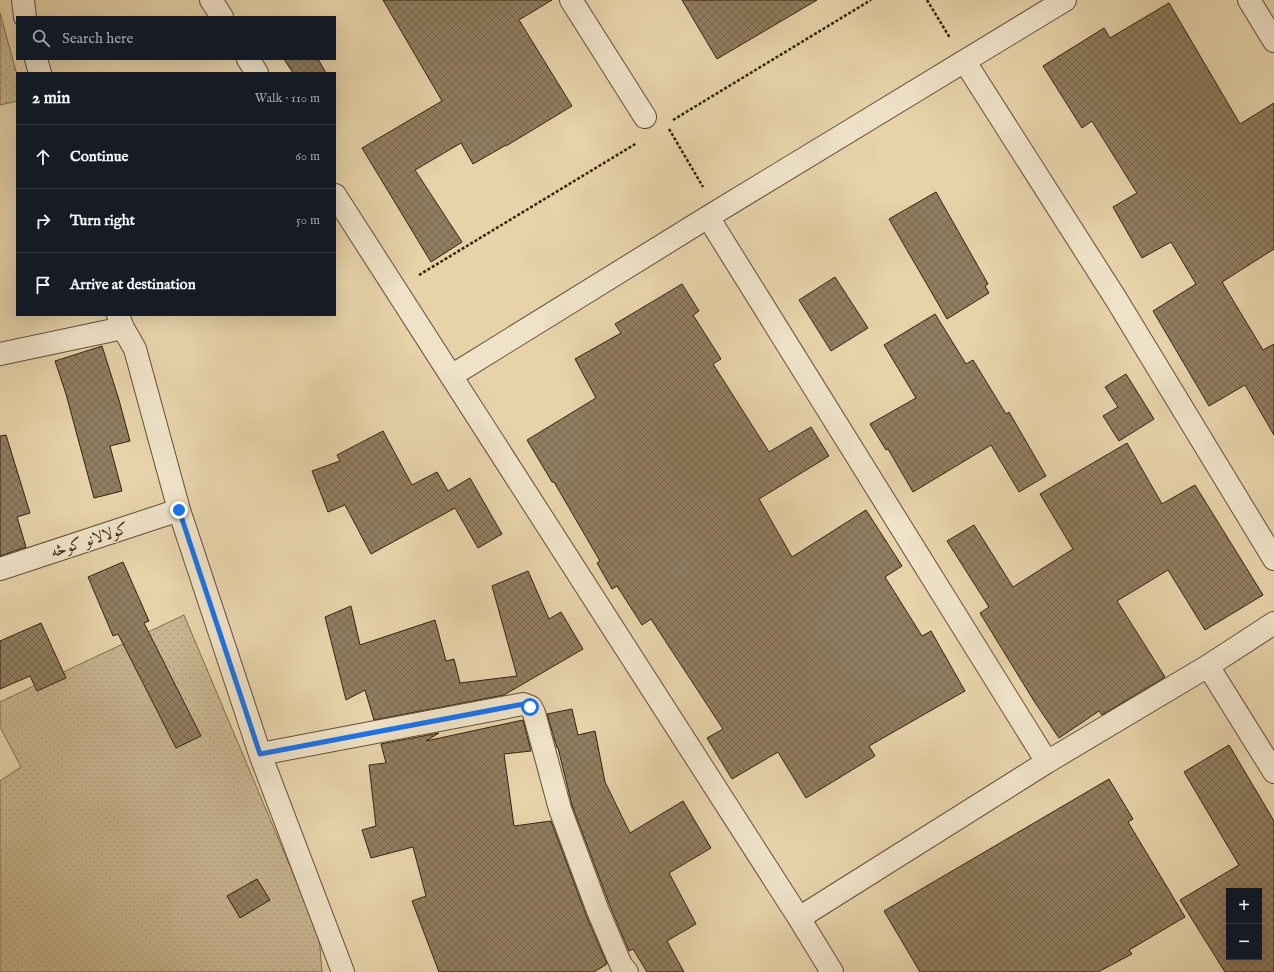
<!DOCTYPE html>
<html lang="en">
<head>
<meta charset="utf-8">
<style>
	body { margin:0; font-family:"IM FELL English",Amiri,serif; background:#242831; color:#f1f3f6 }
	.controls { position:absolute; right:12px; bottom:12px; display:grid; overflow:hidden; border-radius:0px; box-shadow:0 4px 16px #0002 }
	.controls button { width:36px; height:36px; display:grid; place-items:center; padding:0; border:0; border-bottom:1px solid #363941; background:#171b24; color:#f1f3f6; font:20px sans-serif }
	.stop { position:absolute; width:12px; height:12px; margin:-9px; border:3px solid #1a73e8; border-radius:50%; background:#fff }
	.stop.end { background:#1a73e8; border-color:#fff; box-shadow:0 1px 4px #0008 }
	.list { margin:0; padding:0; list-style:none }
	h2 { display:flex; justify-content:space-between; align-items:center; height:52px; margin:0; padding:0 16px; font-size:17px }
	h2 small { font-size:13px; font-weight:400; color:#9ea1a6 }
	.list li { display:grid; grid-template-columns:26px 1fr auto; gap:12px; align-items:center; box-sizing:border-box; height:64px; padding:0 16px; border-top:1px solid #363941 }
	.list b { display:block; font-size:15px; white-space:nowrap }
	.list em { font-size:13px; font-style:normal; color:#9ea1a6 }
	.icon { flex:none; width:22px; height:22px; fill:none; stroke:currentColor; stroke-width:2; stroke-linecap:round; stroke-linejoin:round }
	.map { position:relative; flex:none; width:1274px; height:972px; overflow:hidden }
	.search { position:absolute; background:#171b24; box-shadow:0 4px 16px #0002; left:16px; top:16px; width:320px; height:44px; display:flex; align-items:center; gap:10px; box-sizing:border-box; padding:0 14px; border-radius:0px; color:#9ea1a6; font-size:15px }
	.panel { position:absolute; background:#171b24; box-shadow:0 4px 16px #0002; left:16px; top:72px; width:320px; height:244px; border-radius:0px }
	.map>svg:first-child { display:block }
	.grass { fill:url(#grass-dots); stroke:#7e6c50 }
	.building { fill:url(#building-cross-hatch); stroke:#33230f; fill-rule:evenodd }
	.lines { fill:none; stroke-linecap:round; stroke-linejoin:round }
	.street-casing { stroke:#604f36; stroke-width:24 }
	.path { stroke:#33230f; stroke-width:2.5; stroke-dasharray:3 2; stroke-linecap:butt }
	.street { stroke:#efe2c8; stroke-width:22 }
	.route { stroke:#1a73e8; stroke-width:5 }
	.labels { text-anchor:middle; stroke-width:3; stroke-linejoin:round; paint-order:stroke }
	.street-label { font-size:16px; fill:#33230f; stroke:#efe2c8 }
</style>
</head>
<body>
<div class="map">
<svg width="1274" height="972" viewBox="0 0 1274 972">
	<defs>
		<pattern id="grass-dots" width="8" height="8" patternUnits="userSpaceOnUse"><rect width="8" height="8" fill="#c8b490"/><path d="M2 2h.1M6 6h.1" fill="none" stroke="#ac9a7b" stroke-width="1.8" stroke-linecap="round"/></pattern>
		<pattern id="building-cross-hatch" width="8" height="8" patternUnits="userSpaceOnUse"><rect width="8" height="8" fill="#917e60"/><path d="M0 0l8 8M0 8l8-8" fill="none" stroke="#77674e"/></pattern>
	</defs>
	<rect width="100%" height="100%" fill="#e7d2aa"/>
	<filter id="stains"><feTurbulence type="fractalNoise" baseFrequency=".005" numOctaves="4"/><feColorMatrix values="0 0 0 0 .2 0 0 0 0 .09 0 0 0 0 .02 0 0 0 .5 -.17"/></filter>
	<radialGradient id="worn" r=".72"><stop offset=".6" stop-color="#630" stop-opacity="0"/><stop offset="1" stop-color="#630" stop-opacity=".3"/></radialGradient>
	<path class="grass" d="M 0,13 L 17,75 L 17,101 L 0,105 Z
		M 184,615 L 319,935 L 322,972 L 0,972 L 0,781 L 21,767 L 0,727 L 0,702 Z"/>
	<path class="building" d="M 383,0 L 552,0 L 519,20 L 572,106 L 506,146 L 506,145 L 473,164 L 461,143 L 415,170 L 462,242 L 431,262 L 362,148 L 442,101 Z
		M 682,0 L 817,0 L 717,59 Z
		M 1169,3 L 1240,124 L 1274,103 L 1274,249 L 1222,282 L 1263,350 L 1274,344 L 1274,435 L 1245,385 L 1209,406 L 1153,311 L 1196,284 L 1171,242 L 1142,258 L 1113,207 L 1137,193 L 1092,121 L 1082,128 L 1043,66 L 1104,28 L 1110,38 Z
		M 284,59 L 318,59 L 326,73 L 293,73 Z
		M 936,192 L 988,284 L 985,286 L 989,293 L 947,319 L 889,219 Z
		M 835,277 L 868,328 L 831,351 L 799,300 Z
		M 682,284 L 699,311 L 693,315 L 721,359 L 713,364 L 769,452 L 811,427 L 829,456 L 759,499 L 792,557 L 866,510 L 902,566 L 885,577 L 922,636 L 931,631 L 965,691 L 869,746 L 875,756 L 806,798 L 778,752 L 732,779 L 707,738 L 723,729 L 651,619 L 642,625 L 617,586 L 612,589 L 597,563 L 600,561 L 554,482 L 552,482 L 527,440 L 596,398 L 575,359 L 621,333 L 615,324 Z
		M 935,314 L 966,364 L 973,360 L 1006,414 L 1009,412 L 1046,476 L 1019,492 L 991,445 L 913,492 L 888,449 L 886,450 L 870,424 L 916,398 L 884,345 Z
		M 102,346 L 119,400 L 130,441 L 110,446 L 122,491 L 94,498 L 66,394 L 55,361 Z
		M 1126,374 L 1154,419 L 1119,441 L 1103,416 L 1118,407 L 1105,387 Z
		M 383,431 L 412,485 L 437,472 L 448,491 L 470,478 L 502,534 L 478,548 L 455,508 L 371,554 L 345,505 L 328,512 L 312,471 L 340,461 L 337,455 Z
		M 6,435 L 30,513 L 17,517 L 26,547 L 0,556 L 0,436 Z
		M 1127,443 L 1162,504 L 1195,485 L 1263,595 L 1205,630 L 1168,570 L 1117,601 L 1165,677 L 1102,715 L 1099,711 L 1059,738 L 1034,701 L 980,613 L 989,607 L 947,541 L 974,525 L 1013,587 L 1073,549 L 1040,494 Z
		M 123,562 L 149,621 L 144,623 L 201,736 L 176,748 L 118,634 L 113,636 L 88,577 Z
		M 528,571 L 549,619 L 561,612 L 583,649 L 504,695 L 374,720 L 365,690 L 346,700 L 325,617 L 351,606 L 360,645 L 435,620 L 446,661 L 454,659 L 460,683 L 517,676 L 492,586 Z
		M 41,623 L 66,678 L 37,691 L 30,676 L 0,689 L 0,641 Z
		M 572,709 L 578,735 L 595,731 L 605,782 L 630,833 L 683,801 L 711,848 L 669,873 L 696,924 L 667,941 L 684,972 L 647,972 L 633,949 L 629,951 L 610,906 L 572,805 L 558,748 L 557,748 L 547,714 Z
		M 523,720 L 531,751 L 504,754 L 514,826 L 551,821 L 586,915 L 607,964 L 594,972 L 439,972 L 412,901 L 426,896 L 413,847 L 371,858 L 362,830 L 376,826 L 369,765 L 386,763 L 381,744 L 439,733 L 426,741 Z
		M 1229,745 L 1274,821 L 1274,972 L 1225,972 L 1180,900 L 1239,865 L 1184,772 ZM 1229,891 L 1259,891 L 1259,957 L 1229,957 Z
		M 1109,779 L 1133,819 L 1128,822 L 1185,917 L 1129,950 L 1132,954 L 1098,972 L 920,972 L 884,911 Z
		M 257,879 L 270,900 L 240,918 L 227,896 Z"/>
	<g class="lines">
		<defs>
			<path id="street" d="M 23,0 L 25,17
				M 211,0 L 222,17
				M 571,0 L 645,117
				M 1249,0 L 1274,41
				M 36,59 L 40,73
				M 248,59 L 257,73
				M 965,62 L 1116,299 L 1274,559
				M 335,195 L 799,918 L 832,972
				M 708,217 L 1047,762
				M 118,315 L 123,328 L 135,349 L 179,510 L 260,754 L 343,972
				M 0,354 L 123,328
				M 451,376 L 708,217 L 1065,0
				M 0,569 L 179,510
				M 1208,666 L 1274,772
				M 260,754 L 523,704 L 531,707 L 534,713 L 560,809 L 598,911 L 621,965 L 627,972
				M 799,918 L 1047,762 L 1208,666 L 1274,623"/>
		</defs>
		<use href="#street" class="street-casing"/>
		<path class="path" d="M 927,0 L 950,38
			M 673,120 L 871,0
			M 669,129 L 703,187
			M 419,275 L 637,143"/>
		<use href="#street" class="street"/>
	</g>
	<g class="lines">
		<path class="route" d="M 179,510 L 260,754 L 524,704 L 530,707"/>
	</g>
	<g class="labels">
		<g class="street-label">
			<text transform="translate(89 539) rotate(-18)" y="6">کولالانو کوڅه</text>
		</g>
	</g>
	<rect width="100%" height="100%" filter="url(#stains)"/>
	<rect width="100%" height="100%" fill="url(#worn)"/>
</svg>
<div class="controls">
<button>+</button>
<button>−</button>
</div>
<div class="stop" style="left:530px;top:707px"></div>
<div class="stop end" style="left:179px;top:510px"></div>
<div class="search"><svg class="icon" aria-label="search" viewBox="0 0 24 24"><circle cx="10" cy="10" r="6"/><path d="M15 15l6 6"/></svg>Search here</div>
<section class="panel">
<h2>2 min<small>Walk · 110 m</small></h2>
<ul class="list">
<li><svg class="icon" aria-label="ahead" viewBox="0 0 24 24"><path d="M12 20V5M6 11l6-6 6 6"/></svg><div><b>Continue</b></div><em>60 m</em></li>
<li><svg class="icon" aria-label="right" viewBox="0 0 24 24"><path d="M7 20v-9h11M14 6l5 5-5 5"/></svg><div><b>Turn right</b></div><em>50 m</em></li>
<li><svg class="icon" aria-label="arrive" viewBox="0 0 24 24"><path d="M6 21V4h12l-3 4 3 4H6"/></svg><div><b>Arrive at destination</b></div></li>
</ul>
</section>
</div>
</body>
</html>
